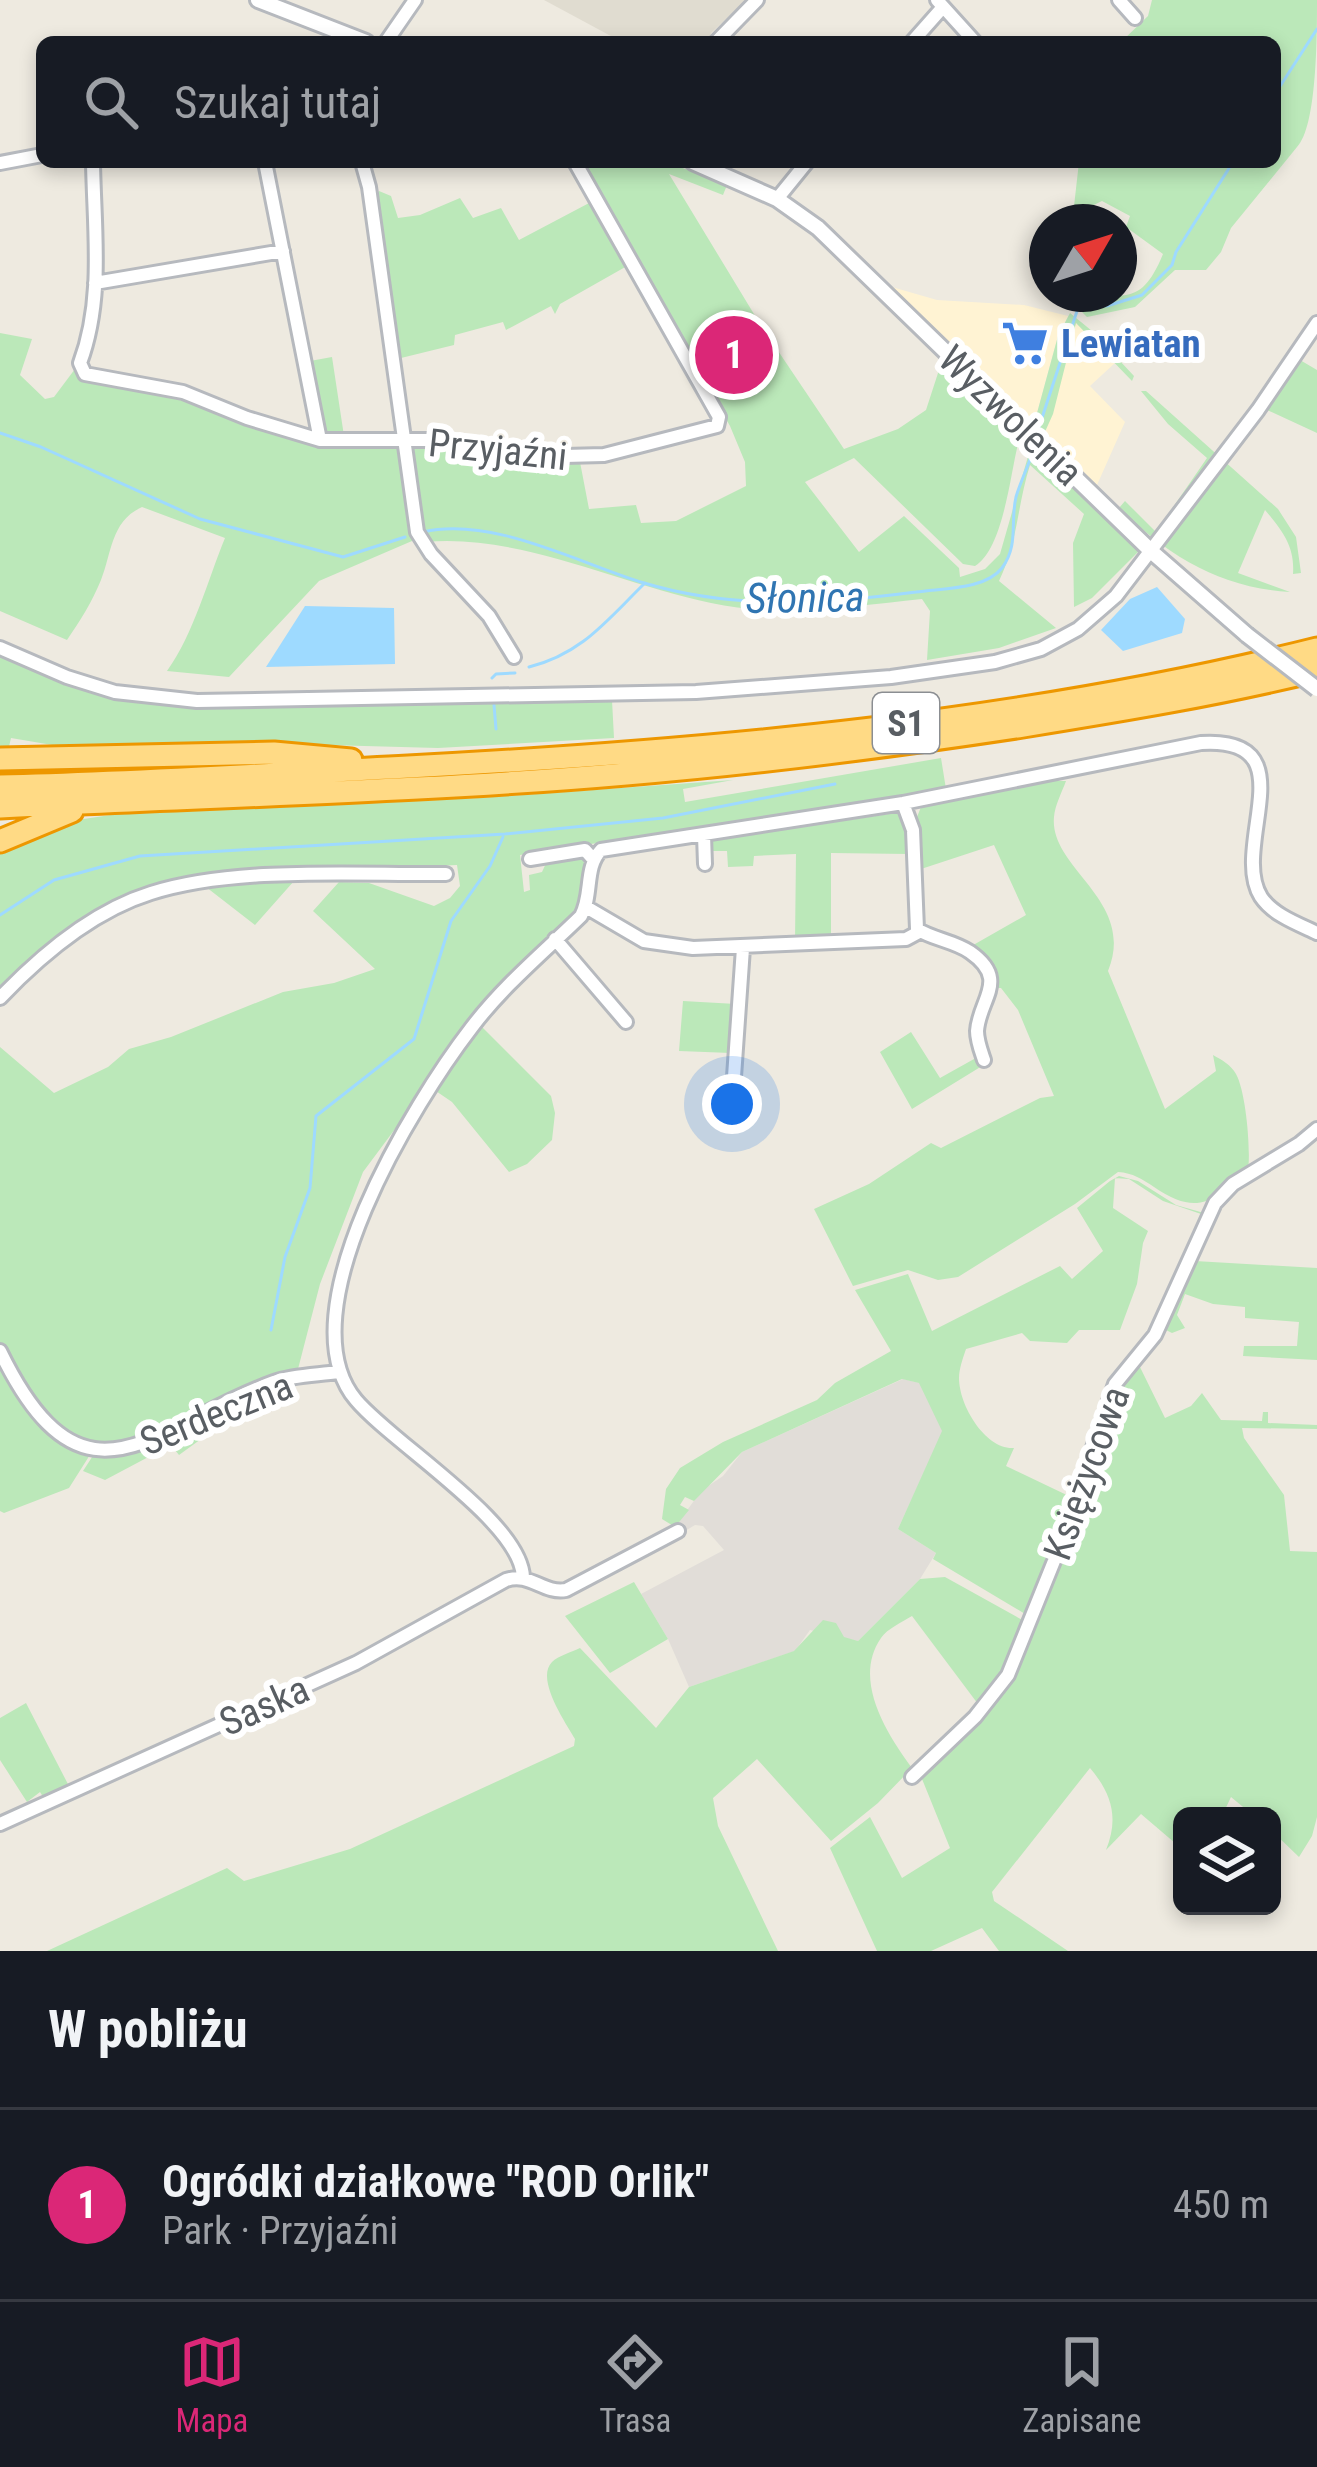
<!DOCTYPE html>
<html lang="pl">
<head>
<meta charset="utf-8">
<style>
	body { margin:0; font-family:"Roboto Condensed",sans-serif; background:#242831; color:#f1f3f6 }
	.controls { position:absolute; right:36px; bottom:36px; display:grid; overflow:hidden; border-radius:18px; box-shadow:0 6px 18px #0003 }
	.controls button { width:108px; height:108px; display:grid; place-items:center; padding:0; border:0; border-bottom:3px solid #363941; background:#171b24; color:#f1f3f6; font:60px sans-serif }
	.compass { position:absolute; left:1029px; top:204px; width:108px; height:108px; border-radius:50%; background:#171b24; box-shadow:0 6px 18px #0003; rotate:51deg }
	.you { position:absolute; left:732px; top:1104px; width:42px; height:42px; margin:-30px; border:9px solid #fff; border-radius:50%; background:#1a73e8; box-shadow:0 0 0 18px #1a73e833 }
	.badge { display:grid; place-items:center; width:78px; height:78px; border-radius:50%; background:#db2777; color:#fff; font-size:39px; font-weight:700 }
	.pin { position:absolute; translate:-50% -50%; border:6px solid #fff; box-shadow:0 3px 12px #0006 }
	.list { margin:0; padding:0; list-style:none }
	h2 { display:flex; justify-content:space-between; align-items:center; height:156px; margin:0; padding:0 48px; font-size:51px }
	h2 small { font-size:39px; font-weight:400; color:#9ea1a6 }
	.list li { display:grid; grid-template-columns:78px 1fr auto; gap:36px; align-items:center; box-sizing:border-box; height:192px; padding:0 48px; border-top:3px solid #363941 }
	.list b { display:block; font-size:45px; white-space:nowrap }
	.list p { margin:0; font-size:39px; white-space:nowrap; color:#9ea1a6 }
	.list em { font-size:39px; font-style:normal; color:#9ea1a6 }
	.icon { flex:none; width:66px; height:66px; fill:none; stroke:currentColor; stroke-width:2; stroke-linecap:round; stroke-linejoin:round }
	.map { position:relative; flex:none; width:1317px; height:1951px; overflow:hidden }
	.search { position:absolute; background:#171b24; box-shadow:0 6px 18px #0003; left:36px; right:36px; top:36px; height:132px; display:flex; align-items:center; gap:30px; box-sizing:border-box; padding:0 42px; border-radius:18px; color:#9ea1a6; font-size:45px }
	.sheet { height:348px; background:#171b24 }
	nav { display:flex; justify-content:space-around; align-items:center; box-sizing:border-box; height:168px; border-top:3px solid #363941; background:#171b24; font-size:33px; color:#9ea1a6 }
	nav a { display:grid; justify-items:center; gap:6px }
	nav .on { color:#db2777 }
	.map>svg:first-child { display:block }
	.commercial { fill:#fff3d3 }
	.industrial { fill:#e1ddd8 }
	.education { fill:#e0dcd0 }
	.green { fill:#bbe8b9 }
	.water { fill:#9edaff }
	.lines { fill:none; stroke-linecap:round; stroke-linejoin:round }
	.stream { stroke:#9edaff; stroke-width:3 }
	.minor-casing { stroke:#b6b9be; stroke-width:18 }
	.tertiary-casing { stroke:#b6b9be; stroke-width:20 }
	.motorway-casing { stroke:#ed9700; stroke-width:27 }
	.minor { stroke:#fff; stroke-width:12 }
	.tertiary { stroke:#fff; stroke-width:14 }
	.motorway { stroke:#ffda85; stroke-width:21 }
	.tertiary-bridge-casing { stroke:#b6b9be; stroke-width:20; stroke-linecap:butt }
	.tertiary-bridge { stroke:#fff; stroke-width:14 }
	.labels { text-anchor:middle; stroke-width:12; stroke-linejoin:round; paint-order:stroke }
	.shield { fill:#fff; stroke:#8b8e92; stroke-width:3 }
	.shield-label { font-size:36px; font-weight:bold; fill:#595e63 }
	.shop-label { font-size:39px; font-weight:bold; fill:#366cbe; stroke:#fff; text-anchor:start }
	.street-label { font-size:39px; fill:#595e63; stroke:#fff }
	.water-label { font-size:42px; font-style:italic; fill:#3075b2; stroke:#fff }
</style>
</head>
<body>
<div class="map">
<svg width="1317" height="1951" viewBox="0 0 1317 1951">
	<rect width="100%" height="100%" fill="#eeeae0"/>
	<path class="commercial" d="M 892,287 L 937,300 L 1024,305 L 1068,316 L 1058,336 L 1034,424 Z
		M 1076,322 L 1116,362 L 1090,386 L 1125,422 L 1097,485 L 1042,432 Z"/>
	<path class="industrial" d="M 903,1379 L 920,1383 L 943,1431 L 898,1529 L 936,1553 L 920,1579 L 858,1641 L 810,1630 L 795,1651 L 689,1687 L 668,1639 L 641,1594 L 724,1550 L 703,1526 L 695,1525 L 680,1534 L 675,1527 L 701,1491 L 723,1476 L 742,1452 Z"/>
	<path class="education" d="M 544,0 L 746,0 L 711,33 L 708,42 L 622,42 Z"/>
	<path class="green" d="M 1152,0 L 1317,0 C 1317,36 1317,127 1297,147 L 1231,228 L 1221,252 L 1206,270 L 1175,270 L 1135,307 L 1087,317 L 1077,307 C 1121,284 1138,315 1163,254 L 1126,227 L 1130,216 L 1102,201 L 1073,215 L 1079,162 L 1275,162 L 1275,42 L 1121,42 L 1148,16 Z
		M 579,162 L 667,162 L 727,185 L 723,195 L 669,174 L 760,324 L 844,449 L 898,429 L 926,410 L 939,370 L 952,370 L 1016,433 L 1018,444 C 1010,476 1003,549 975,566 L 963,564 L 854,458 L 805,482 L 859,552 L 904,516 L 959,568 L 960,577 L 985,569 L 1000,554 L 1031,446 L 1140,550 L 1092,598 L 1074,607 L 1073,543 L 1084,514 L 1030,465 C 1017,506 1018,542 999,581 L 1056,628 L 999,648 L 927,660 L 930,611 L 922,599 C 854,606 780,618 711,603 C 620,584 517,533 425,542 L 410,445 L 433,443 L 530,461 L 580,462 L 589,509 L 636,505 L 641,523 L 676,521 L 746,486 L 745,462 L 730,426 Z
		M 379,191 L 391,196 L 398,218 L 420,215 L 460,198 L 473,218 L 501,208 L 519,240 L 591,202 L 627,266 L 560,304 L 555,314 L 551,306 L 506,330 L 503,322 L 455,335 L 454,345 L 401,358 L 396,353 L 375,195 Z
		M 1070,313 L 1092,331 L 1134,376 L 1132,381 L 1076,323 L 1053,414 L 1044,434 L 1034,424 L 1058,336 Z
		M 0,333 L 32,339 L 20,375 L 45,399 L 54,397 L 75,369 L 82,377 L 167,390 L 223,411 L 237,422 L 255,422 L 315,442 L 399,443 L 415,533 L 412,541 L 319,581 L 229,677 L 167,671 C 194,633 207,582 225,538 L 142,507 C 111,521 112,552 101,580 C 92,602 80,621 67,640 L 0,611 Z
		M 332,357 L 344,436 L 395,434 L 392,414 L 398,414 L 400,434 L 325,437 L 310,361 Z
		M 1300,360 L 1317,370 L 1317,433 L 1265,409 Z
		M 1141,391 L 1146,391 L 1278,509 L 1296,537 L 1301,573 L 1293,574 C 1295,546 1282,530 1265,510 L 1238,573 L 1290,592 C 1220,588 1167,555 1119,508 L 1125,501 L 1156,532 L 1207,458 L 1168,424 Z
		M 0,653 L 99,693 L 141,702 L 612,700 L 614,738 L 438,748 L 250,743 L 70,748 L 11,738 L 8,751 L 0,751 Z
		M 941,758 L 946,789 L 520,855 L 524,892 L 530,890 L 529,875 L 542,872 L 548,859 L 580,855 C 613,899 511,980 482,1010 L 477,1007 L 430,1082 L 363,1172 L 320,1284 L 298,1369 L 146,1441 L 113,1448 L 71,1436 L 42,1414 L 0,1343 L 0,1047 L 54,1093 L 108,1067 L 129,1049 L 171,1037 L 283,992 L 334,983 L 375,969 L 313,911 L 339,882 L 369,883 L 434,906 L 450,898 L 460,886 L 457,865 L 200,876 L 118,902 L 0,993 L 0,848 L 57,823 L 117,814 L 478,798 L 733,780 L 683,789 L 685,802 Z
		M 1050,781 L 1066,781 C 1062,792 1055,805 1054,817 C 1049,869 1137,900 1108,971 L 1165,1109 L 1216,1071 L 1213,1055 C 1222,1060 1231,1065 1236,1074 C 1246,1092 1251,1150 1248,1171 C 1213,1201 1198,1217 1154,1187 C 1142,1179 1133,1173 1118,1172 L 1075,1204 L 958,1277 L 938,1280 L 908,1270 L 853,1286 L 814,1209 L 869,1184 L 931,1143 L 941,1148 L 1040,1098 L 1054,1096 L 1018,1010 L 1001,988 L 994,988 L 968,948 L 1026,915 L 994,845 L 918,870 L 917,817 L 921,807 Z
		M 902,812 L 908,830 L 909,854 L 831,853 L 831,940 L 795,941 L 796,854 L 754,856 L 753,866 L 728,867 L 727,851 L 708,851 L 708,841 Z
		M 294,881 L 255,925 L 206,887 Z
		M 683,1001 L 736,1004 L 730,1062 L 731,1053 L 679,1051 Z
		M 472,1026 L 482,1027 L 551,1096 L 555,1113 L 552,1140 L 527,1164 L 509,1172 L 452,1102 L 430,1087 Z
		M 911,1032 L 940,1078 L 974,1059 L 977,1051 L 982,1066 L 912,1109 L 880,1052 Z
		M 1119,1176 L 1138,1181 L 1176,1205 L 1204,1213 L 1185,1258 L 1182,1260 L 1201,1214 L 1163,1201 L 1129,1179 L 1115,1178 L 1113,1208 L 1148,1231 L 1143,1243 L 1137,1284 L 1120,1330 L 1079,1330 L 1067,1343 L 1030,1341 L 1022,1333 L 966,1349 C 963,1358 959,1369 959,1378 C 959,1406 986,1450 1014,1448 L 1006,1466 L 1073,1498 L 1027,1615 L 933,1559 L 936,1553 L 898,1529 L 942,1431 L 919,1383 L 902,1379 L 742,1452 L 694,1501 L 685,1497 L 680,1505 L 689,1510 L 675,1527 L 662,1519 L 666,1489 L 680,1468 L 723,1442 L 817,1400 L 835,1383 L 891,1351 L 855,1290 L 908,1274 L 932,1331 L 1060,1266 L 1072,1279 L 1103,1251 L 1077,1208 L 1110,1181 Z
		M 1237,1191 L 1222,1203 L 1195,1261 L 1317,1268 L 1317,1360 L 1243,1356 L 1244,1346 L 1297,1346 L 1299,1322 L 1245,1318 L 1245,1307 L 1213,1304 L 1185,1294 L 1177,1315 L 1185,1328 L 1172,1333 L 1164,1329 L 1211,1216 L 1221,1202 Z
		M 1161,1342 L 1138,1363 L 1165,1418 L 1191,1406 L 1202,1393 L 1221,1420 L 1262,1421 L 1263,1412 L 1268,1412 L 1268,1423 L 1317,1425 L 1317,1429 L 1242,1428 L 1244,1438 L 1284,1495 L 1290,1551 L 1317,1552 L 1317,1817 L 1312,1836 L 1299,1857 L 1272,1831 L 1272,1816 L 1254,1816 L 1231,1797 L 1222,1816 L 1182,1816 L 1182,1849 L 1141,1814 L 1106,1850 C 1119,1818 1112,1794 1090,1768 L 992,1892 L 994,1901 L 1068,1951 L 999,1951 L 982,1928 L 931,1951 L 877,1951 L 830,1848 L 870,1817 L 902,1878 L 950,1848 L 920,1774 L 998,1698 L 1012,1676 L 1118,1386 L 1152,1344 Z
		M 0,1356 L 39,1418 L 93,1450 L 69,1488 L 4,1513 L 0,1511 Z
		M 277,1384 L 179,1455 L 171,1445 L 105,1480 L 83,1471 L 96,1451 L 112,1453 Z
		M 945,1577 L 1026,1622 L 1005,1674 L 978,1704 L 912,1616 C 902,1622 887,1629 881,1638 C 852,1680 887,1734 912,1768 L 878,1803 L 831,1841 L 757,1759 L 713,1798 L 718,1826 L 778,1951 L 47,1951 L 227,1868 L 244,1881 L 350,1849 L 574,1746 L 575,1739 C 566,1723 535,1679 552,1662 C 558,1656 572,1652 580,1648 L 656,1728 L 689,1687 L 794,1651 L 823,1620 L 836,1623 L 844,1637 L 858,1641 L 920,1579 Z
		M 634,1582 L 668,1639 L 610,1673 L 565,1616 Z
		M 26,1703 L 70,1788 L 45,1800 L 40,1792 L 27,1802 L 0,1760 L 0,1718 Z"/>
	<path class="water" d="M 1157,587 L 1185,619 L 1182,633 L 1123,651 L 1101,630 L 1130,599 Z
		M 305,606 L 394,608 L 395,664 L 266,667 Z"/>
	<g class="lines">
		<path class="stream" d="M 1275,94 L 1317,29
			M 1039,427 L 1077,311 L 1088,304 L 1107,306 L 1142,295 L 1172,265 L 1176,252 L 1233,162
			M 0,433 L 41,447 L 200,519 L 343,557 L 405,537
			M 423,532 C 493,516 578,563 644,583 C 734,610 824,604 916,592 C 942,588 985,590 1002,568 C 1019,545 1010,522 1016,497 C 1020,483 1027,469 1032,454
			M 529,667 C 582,654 607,620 645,583
			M 492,678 L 496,674 L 515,673
			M 494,705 L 496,729
			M 0,915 L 54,880 L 140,856 L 505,834 L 663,818 L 835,784
			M 271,1330 L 285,1257 L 310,1188 L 316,1116 L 414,1039 L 451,921 L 490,866 L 503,837"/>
		<defs>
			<path id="minor" d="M 937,0 L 975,42
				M 1119,0 L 1135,18
				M 386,42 L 415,0
				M 716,42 L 757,0
				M 912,42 L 943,7
				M 93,162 C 94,229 104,299 80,363 L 85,374 L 183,392 L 247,418 L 320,440 L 447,440 L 525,457 L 604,455 L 717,426 L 719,417 L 575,162
				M 265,162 L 320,440
				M 362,162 L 369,187 L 417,532 L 431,554 L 489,616 L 514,657
				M 0,163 L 42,155
				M 777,199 L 807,162
				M 95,283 L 283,251
				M 0,648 L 67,677 L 115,692 L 197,701 L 696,692 L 891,677 L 995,662 L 1041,649 L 1078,629 L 1116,596 L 1258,410 L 1317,323
				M 903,803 L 913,830 L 917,929 C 932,939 954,941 970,952 C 1010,980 979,999 977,1031 C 977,1041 981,1051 984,1060
				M 704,835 L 705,864
				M 530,859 L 585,850 L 593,859
				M 586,907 L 644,941 L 693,948 L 906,939 L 919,932
				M 555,939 L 626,1022
				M 0,998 C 41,955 93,911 151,893 C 236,866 357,875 446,874
				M 733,1091 L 743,948
				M 0,1351 C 84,1524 152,1426 274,1382 C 293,1375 317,1375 338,1372
				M 523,1577 C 521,1522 392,1443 356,1400 C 283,1313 415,1101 472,1027 C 503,986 544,952 581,916 C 593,894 584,868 601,850 L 903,803 L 1201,743 C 1310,736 1229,846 1261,897 C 1273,915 1298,924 1317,933
				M 912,1777 L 975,1717 L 1008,1675 L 1054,1561 L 1115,1384 L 1155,1335 L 1215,1203 L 1233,1184 L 1299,1144 L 1317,1129
				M 0,1824 L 356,1663 L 506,1580 C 530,1572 543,1594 566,1590 L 678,1531"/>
			<path id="tertiary" d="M 258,0 L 366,42
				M 693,162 L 777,199 L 818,228 L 1152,552 L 1247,635"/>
			<path id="motorway" d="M 0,759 L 274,753 L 351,760
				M 0,786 C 136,783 272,774 408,767 C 710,751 1023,723 1317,649
				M 0,807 C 208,796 418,792 626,774 C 759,763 891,746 1023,726 C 1122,710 1220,694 1317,670
				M 0,841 L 72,811"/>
		</defs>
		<use href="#minor" class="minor-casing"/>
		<use href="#tertiary" class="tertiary-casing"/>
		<use href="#motorway" class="motorway-casing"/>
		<use href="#minor" class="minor"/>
		<use href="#tertiary" class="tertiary"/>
		<use href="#motorway" class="motorway"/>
		<defs>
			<path id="tertiary-bridge" d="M 1247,635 L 1317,689"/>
		</defs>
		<use href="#tertiary-bridge" class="tertiary-bridge-casing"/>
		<use href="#tertiary-bridge" class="tertiary-bridge"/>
	</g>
	<defs>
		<symbol id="supermarket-bare" viewBox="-9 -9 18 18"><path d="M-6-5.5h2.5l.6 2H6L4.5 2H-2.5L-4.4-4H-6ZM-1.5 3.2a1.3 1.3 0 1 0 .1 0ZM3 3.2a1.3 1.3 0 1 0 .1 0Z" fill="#3f7fe0" stroke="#fff" stroke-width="2.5" paint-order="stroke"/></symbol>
	</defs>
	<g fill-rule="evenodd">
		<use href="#supermarket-bare" x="992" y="310" width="66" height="66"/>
	</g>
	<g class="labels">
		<rect class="shield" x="873" y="693" width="66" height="60" rx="9"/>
		<g class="shield-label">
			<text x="906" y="736">S1</text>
		</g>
		<g class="shop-label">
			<text x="1061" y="357">Lewiatan</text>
		</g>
		<g class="street-label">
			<text transform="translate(1011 415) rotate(44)" y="14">Wyzwolenia</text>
			<text transform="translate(498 449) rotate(6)" y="14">Przyjaźni</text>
			<text transform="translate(216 1413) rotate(-22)" y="14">Serdeczna</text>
			<text transform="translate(1086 1473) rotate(-70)" y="14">Księżycowa</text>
			<text transform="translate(264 1705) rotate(-24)" y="14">Saska</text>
		</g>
		<g class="water-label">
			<text transform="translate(805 597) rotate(-1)" y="15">Słonica</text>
		</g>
	</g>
</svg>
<div class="controls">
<button><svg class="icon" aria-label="layers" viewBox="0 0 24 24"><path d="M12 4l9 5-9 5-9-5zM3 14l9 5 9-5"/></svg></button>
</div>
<svg class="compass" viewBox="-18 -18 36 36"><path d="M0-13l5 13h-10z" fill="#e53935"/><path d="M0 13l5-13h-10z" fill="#9ea1a6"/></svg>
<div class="you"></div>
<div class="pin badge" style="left:734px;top:355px">1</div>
<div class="search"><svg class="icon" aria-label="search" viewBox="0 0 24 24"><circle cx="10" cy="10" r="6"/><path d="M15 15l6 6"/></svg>Szukaj tutaj</div>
</div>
<section class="sheet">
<h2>W pobliżu<small></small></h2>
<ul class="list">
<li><span class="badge">1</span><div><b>Ogródki działkowe &quot;ROD Orlik&quot;</b><p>Park · Przyjaźni</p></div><em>450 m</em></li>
</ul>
</section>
<nav>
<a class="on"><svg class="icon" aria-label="map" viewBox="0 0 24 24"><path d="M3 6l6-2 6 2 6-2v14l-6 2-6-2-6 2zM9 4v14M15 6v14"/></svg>Mapa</a>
<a><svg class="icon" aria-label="directions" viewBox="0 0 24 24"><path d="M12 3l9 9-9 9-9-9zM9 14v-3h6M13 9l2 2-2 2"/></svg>Trasa</a>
<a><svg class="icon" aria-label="saved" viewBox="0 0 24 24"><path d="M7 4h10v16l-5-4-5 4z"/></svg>Zapisane</a>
</nav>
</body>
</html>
